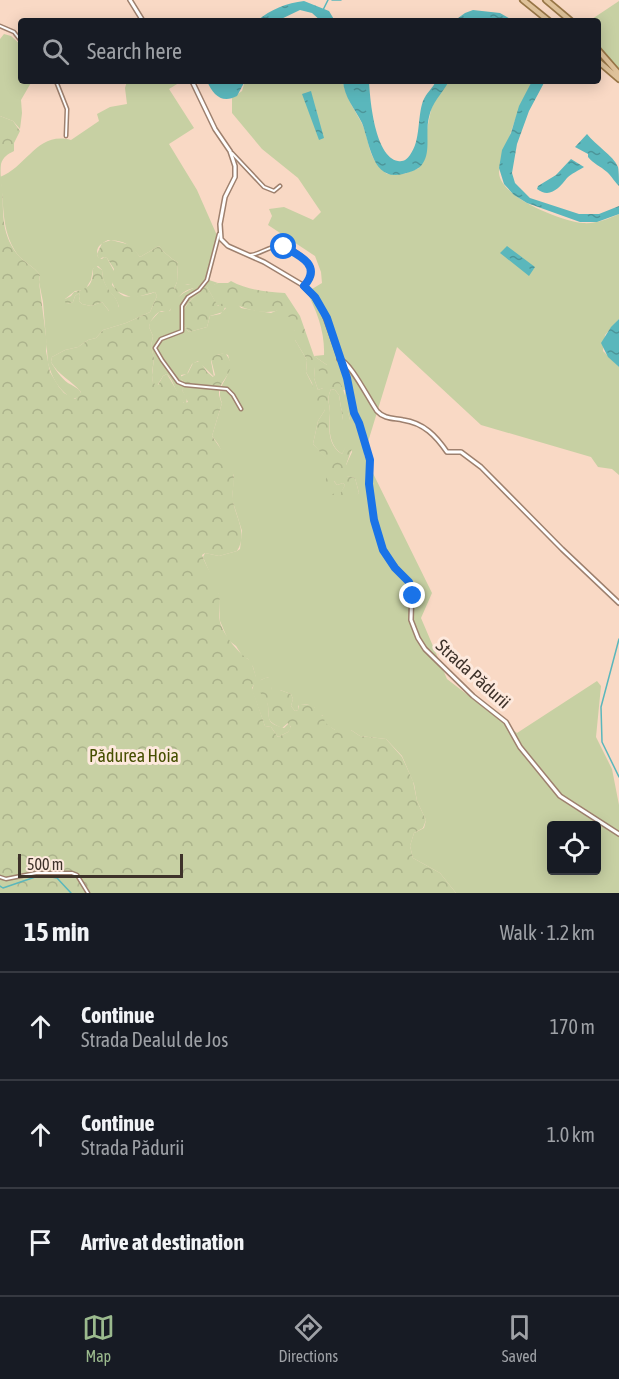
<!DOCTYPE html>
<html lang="en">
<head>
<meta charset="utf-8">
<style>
	body { margin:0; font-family:"Asap Condensed",sans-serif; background:#20242c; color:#f1f3f6 }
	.controls { position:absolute; right:18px; bottom:18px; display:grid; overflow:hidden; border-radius:6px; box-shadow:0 3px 15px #0003 }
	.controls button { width:54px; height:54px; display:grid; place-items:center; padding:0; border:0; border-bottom:2px solid #363941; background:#171b24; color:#f1f3f6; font:30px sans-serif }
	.scale { position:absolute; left:18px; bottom:15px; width:165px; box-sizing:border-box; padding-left:6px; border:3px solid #3e322a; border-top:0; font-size:16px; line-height:21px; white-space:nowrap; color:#3e322a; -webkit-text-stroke:4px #fde9dd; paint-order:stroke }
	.stop { position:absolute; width:18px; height:18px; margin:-14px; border:4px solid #1a73e8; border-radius:50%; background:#fff }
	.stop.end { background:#1a73e8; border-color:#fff; box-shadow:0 2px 6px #0008 }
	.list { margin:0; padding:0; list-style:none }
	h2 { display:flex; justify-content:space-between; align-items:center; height:78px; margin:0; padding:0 24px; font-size:26px }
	h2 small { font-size:20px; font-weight:400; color:#9ea1a6 }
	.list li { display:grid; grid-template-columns:39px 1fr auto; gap:18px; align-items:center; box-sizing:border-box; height:108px; padding:0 24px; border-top:2px solid #363941 }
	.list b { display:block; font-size:22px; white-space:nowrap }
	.list p { margin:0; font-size:20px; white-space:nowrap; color:#9ea1a6 }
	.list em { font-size:20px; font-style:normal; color:#9ea1a6 }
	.icon { flex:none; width:33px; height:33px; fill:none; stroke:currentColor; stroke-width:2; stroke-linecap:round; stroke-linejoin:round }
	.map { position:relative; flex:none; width:619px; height:893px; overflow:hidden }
	.search { position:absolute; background:#171b24; box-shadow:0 3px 15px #0003; left:18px; right:18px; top:18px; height:66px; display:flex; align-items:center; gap:15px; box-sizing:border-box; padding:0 21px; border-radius:6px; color:#9ea1a6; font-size:22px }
	.sheet { height:402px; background:#171b24 }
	nav { display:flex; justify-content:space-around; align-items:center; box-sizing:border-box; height:84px; border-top:2px solid #363941; background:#171b24; font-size:16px; color:#9ea1a6 }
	nav a { display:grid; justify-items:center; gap:3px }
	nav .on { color:#9bba8e }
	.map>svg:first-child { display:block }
	.grass { fill:#c7d0a3; fill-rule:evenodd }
	.forest { fill:url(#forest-crowns) }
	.water { fill:url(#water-ripples) }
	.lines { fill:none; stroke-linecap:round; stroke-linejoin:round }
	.stream { stroke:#5ab7bc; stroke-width:1.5 }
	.minor-casing { stroke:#9e806e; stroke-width:5 }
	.tertiary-casing { stroke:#9e806e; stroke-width:6 }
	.primary-casing { stroke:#987647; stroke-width:8 }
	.minor { stroke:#fff; stroke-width:2 }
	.tertiary { stroke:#fff; stroke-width:3 }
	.primary { stroke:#dfc29a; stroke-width:4.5 }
	.route { stroke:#1a73e8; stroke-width:8 }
	.labels { text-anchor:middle; stroke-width:6; stroke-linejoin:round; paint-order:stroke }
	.street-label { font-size:18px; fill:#3e322a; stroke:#fde9dd }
	.park-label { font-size:18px; fill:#464f00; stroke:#fde9dd }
</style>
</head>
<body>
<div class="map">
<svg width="619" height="893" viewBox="0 0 619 893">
	<defs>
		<pattern id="forest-crowns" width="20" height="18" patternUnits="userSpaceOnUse" patternTransform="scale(1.5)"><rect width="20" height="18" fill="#c7d0a3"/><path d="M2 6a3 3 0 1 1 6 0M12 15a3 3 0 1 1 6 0" fill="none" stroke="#acb38c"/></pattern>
		<pattern id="water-ripples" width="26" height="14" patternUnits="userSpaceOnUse" patternTransform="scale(1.5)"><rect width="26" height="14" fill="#5ab7bc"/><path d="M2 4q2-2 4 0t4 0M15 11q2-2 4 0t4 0" fill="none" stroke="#4c9599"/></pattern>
	</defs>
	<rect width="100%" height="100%" fill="#f9d9c5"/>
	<path class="grass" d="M 619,1 L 619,70 L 598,45 L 598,21 L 589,21 Z
		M 4,34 L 11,36 L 21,45 L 18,62 L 21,65 L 21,81 L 32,81 L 21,100 L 22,113 L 20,129 L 13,121 L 0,116 L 0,39 Z
		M 127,81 L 182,81 L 169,89 L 194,128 L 169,144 L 197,190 L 219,240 L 209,280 L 218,283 L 214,285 L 230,294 L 241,308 L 271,313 L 280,309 L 290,317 L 295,331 L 295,340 L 307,360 L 306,372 L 325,410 L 318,421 L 313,444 L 330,462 L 328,474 L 337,485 L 343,483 L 345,485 L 340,495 L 332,495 L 355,497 L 359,493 L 355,478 L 346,476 L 346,465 L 352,452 L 348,443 L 342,454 C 328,445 329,428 330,413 C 330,402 326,401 331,389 L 335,390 L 339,395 L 343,420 L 350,420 L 345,401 L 345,390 L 323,388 L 318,390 L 314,378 L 315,366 L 327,365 L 314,356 L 324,355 C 325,332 317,312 307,292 L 322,283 L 321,272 L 315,256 L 268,225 L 272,216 L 269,209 L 284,207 L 313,220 L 321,212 L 298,178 L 262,149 L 232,113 L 232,98 L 242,91 L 245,81 L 343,81 C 345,96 353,107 360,120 C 372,141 364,155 387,174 L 404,174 L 419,168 L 431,110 L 435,99 L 449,81 L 532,81 C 520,105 511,129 504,155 C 503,160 499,167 499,173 C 501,198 562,221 583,223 C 596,224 608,219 619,214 L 619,319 L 605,335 L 603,351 L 619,367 L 619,475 L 612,469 L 598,467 L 591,457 L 481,425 L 397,347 L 364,455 L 432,593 L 421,618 L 447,679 L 517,733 L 597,681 L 601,686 L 596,737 L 612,769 L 619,805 L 619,893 L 456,893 L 440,873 L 413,858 L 410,846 L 414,833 L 424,828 L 426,820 L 417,801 L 414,784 L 402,756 L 386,739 L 360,736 L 351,730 L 335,730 L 324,723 L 323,715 L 319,717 L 315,716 L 315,708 C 311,704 302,703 298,706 L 298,710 L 295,711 L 291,706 L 293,699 L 291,694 L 280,690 L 272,690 L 268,677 L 261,680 L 258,689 C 262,694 268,699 268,706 C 269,722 268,723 284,728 L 289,723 L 291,728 L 288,732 L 278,737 L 271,727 L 265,726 L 252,690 L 256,678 L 253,667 L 248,659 L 243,657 L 236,646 L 228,640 L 220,621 L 219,595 L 203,557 L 205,553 L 219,556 L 237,551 L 240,549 L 242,531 L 232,499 L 234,476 L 218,444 L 212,436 L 222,403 C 213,382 236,379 228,355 C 220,352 216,355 211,361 L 214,377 L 198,361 L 192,364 L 187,374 L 181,375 L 182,381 L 185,384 L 182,390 L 187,398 L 186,404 C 177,399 175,382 167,374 L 163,376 L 157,386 L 153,383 L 152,375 L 154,358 L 151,346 L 153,336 L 149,327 L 150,322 L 159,312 L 170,311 C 174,296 185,292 198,286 L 201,291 C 188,303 173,313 189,332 L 207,327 L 210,316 L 220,314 L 226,308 L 217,305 L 207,287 L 188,284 L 174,289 L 177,282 L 178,263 C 172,259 163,252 159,246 L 140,257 C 129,244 126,241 108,240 C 100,244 95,248 98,257 L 102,259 L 104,257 L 107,258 L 115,273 L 112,285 C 116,289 119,294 124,296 C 131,298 149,295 155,292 L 157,296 L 150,312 L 126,323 L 103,330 L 96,338 L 88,340 L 78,347 L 65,350 L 52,357 L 51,362 C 55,369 61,378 68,383 C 73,386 78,388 81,392 L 78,397 L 73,399 C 59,391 52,378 48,363 L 43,302 L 39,282 L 40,275 C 35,267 23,262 17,254 C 0,229 5,205 0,177 C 27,167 37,131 71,140 L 99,121 L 97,114 L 110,107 L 127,104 L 125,88 ZM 98,266 L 102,270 C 103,292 115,291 119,307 L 109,311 L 102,302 L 91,306 L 82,304 L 79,301 L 80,296 L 79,293 L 75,296 L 73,302 L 67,304 L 65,299 L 75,291 L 85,290 L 91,280 L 93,269 ZM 552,826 L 596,826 L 596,870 L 552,870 Z"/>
	<path class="forest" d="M 0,116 L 13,121 L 20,131 L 14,143 L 14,151 C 8,154 3,157 1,164 C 0,172 1,179 2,187 C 4,212 0,231 17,254 C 23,262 35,267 40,275 L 39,282 L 47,344 L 46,351 L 50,372 L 59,387 L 64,393 L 75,399 L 81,392 C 72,381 58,375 51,362 L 52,357 L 65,350 L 78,347 L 88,340 L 96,338 L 103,330 L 126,323 L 150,312 L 157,296 L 155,292 L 133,298 L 116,291 L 112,282 L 114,269 L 107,258 L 104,257 L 99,259 L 97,254 L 102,243 L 111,240 L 131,245 L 140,257 L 159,246 C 163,252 172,259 178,263 L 177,282 L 174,289 L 182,285 L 201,283 L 207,287 L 218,306 L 223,303 L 226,305 L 223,312 L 210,316 L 207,327 L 189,332 C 173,314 188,303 201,291 L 199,287 C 179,290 178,299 168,313 L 162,311 C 156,312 150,321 149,327 L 153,336 L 151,346 L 154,358 L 152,373 L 153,383 L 158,385 L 163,376 L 167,374 L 184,403 L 188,402 L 182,390 L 184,383 L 180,377 L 188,373 L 193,363 L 200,361 L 207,372 L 213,377 L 215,375 L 211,359 L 212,356 L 225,353 C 241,371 218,379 219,394 C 219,395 221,402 222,403 L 212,436 C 219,447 230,460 233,473 C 236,481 231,492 233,501 C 236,518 248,534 237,551 L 219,556 L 205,553 L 202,555 C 207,569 216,580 219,594 C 221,603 218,613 220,622 C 224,636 239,654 251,661 L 257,680 L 252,688 L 265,726 L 271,727 L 278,737 L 288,732 L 291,727 L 288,723 L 282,728 C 267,721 269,721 268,706 C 267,699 261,694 257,689 L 259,681 L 267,677 L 271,679 L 272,690 L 280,690 L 291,694 L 293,699 L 291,706 L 295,711 L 298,710 L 299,704 L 313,705 L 315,708 L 315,716 L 326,715 L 324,722 L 335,730 L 351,730 L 360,736 L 386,739 L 402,757 L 413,781 L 417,801 L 426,820 L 423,828 L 414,833 L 410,846 L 413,858 L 440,873 L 456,893 L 0,893 Z
		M 96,266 L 102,270 C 103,292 117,292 119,308 L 116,312 L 110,312 L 102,302 L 91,306 L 82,304 L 79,301 L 80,296 L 79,293 L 75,296 L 73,302 L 67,304 L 65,302 L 65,299 L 71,296 L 74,292 C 88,289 93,285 93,269 Z
		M 231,281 C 247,290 267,292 285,293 L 300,316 L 314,356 L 327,365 L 331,373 L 326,377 L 315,367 L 314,378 L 318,390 L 323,388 L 325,379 L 331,382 L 338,380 C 347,392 346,406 350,420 L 345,422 L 343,420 L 339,395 L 335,390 L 331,389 C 326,401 330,402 330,413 C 329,427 327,445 342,454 L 347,443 L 347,433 L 352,434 L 355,440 L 346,465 L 347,476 L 355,478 L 359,493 L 353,502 L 342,501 L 331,495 L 335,493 L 340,494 L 345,485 L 343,483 L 337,485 L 334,481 L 330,484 L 325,484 L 329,462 L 313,444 L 318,421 L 325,410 L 319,407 L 316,400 L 312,383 L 306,372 L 307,360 L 295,340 L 295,331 L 289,326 L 290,317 L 282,316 L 280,310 C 265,315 242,310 230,300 L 229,294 L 223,294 L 213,285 L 218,283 L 228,283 Z"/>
	<path class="water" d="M 304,1 L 329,11 L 335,21 L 321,21 L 312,13 L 300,10 L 277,21 L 257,21 C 271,9 287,3 304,1 Z
		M 473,10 L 500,13 L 514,21 L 454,21 L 465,13 Z
		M 207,81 L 245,81 L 237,96 C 222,104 213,95 207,81 Z
		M 343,81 L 369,81 C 370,100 375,157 398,161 C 404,162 407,159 410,155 C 421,140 417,118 423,101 C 426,93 433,88 436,81 L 449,81 C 442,94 432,102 429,117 C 425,132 431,151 423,163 C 419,170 410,172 403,174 C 372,182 370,143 362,123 C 355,109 344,97 343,81 Z
		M 532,81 L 545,81 L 529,111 L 517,144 L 512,173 L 515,183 L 530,198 L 579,214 L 599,214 L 619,206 L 619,214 L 597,222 L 580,222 L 527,203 L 514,195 L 504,184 L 499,168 L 502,150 L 511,133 L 519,106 Z
		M 311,91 L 324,138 L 319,140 L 302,94 Z
		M 587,134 C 595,145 613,155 618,167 C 619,172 619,181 619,186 C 614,181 613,178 607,172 C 600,166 594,164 588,157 L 588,154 L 575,147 Z
		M 571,159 L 584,167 C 579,170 571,174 567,178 C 559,188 550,199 537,189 L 538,186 L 556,175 Z
		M 507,246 L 535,267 L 529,276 L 500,253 Z
		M 619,319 L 619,367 L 608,357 L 601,343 L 611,327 Z"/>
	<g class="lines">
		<path class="stream" d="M 332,0 L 341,0
			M 323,10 L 328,0
			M 619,639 L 601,707 L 602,742 L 619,777
			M 0,886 L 3,888 L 41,875 L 57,878 L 71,893"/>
		<defs>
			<path id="minor" d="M 0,26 L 14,32 L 21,41
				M 56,81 L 67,109 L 66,136
				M 232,153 L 264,187 L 274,191 L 280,186
				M 219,234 L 207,280 L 199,290 L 188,297 L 182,306 L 182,331 L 161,339 L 155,348 L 162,360 L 178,382 L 185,385 L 227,389 L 233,395 L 241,409
				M 251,255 C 260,254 268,247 278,246 C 290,245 313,261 312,274 C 311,279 307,283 304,286
				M 0,877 L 6,879 L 36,873 L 72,873 L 77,875 L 88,893"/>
			<path id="tertiary" d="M 130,0 L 143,21
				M 192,81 L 215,129 L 230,151 L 235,166 L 235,177 L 225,197 L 220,224 L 221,239 L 228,246 L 264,262 L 301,284 L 314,297 L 323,311 L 346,375 L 354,413 L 359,423 L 370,460 L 369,486 L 374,520 L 382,547 L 391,562 L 412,586 L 411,620 L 418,638 L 425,649 L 473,696 L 506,722 L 520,747 L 560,796 L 619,834
				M 339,359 C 350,361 369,400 377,411 C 384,419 394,418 403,420 C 424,423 436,436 447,452 L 461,452 L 481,467 L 562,549 L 619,603"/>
			<path id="primary" d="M 523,0 L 549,21
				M 546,0 L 571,21
				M 598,50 L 619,74
				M 598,61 L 619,79"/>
		</defs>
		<use href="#minor" class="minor-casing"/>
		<use href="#tertiary" class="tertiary-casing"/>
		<use href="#primary" class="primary-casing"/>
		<use href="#minor" class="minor"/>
		<use href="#tertiary" class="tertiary"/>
		<use href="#primary" class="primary"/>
	</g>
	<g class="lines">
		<path class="route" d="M 284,247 C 301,256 322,266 304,286 L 315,297 L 327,318 L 347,378 L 354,413 L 359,423 L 370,460 L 369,484 L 374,520 L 383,550 L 395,568 L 409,582 L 413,596"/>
	</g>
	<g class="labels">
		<g class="street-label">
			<text transform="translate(473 674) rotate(42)" y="6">Strada Pădurii</text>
		</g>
		<g class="park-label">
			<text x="134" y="762">Pădurea Hoia</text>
		</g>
	</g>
</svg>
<div class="controls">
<button><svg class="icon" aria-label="locate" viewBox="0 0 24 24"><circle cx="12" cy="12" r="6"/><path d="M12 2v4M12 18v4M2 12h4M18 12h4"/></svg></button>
</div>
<div class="scale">500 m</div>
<div class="stop" style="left:284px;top:247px"></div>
<div class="stop end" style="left:413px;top:596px"></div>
<div class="search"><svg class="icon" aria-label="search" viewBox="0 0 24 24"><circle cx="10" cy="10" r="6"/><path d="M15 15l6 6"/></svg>Search here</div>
</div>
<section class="sheet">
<h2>15 min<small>Walk · 1.2 km</small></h2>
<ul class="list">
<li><svg class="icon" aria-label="ahead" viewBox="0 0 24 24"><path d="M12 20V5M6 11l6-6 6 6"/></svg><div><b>Continue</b><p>Strada Dealul de Jos</p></div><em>170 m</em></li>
<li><svg class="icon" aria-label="ahead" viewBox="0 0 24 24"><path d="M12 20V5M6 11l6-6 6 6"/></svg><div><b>Continue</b><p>Strada Pădurii</p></div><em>1.0 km</em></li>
<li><svg class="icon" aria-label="arrive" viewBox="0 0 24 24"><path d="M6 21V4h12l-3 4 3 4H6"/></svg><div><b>Arrive at destination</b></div></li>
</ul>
</section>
<nav>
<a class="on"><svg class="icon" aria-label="map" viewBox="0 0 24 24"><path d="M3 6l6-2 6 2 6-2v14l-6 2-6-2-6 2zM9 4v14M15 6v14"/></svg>Map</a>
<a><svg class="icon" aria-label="directions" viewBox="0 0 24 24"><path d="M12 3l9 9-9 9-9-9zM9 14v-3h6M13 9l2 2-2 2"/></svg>Directions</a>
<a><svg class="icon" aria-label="saved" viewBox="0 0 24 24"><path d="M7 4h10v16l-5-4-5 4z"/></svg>Saved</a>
</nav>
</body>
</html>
